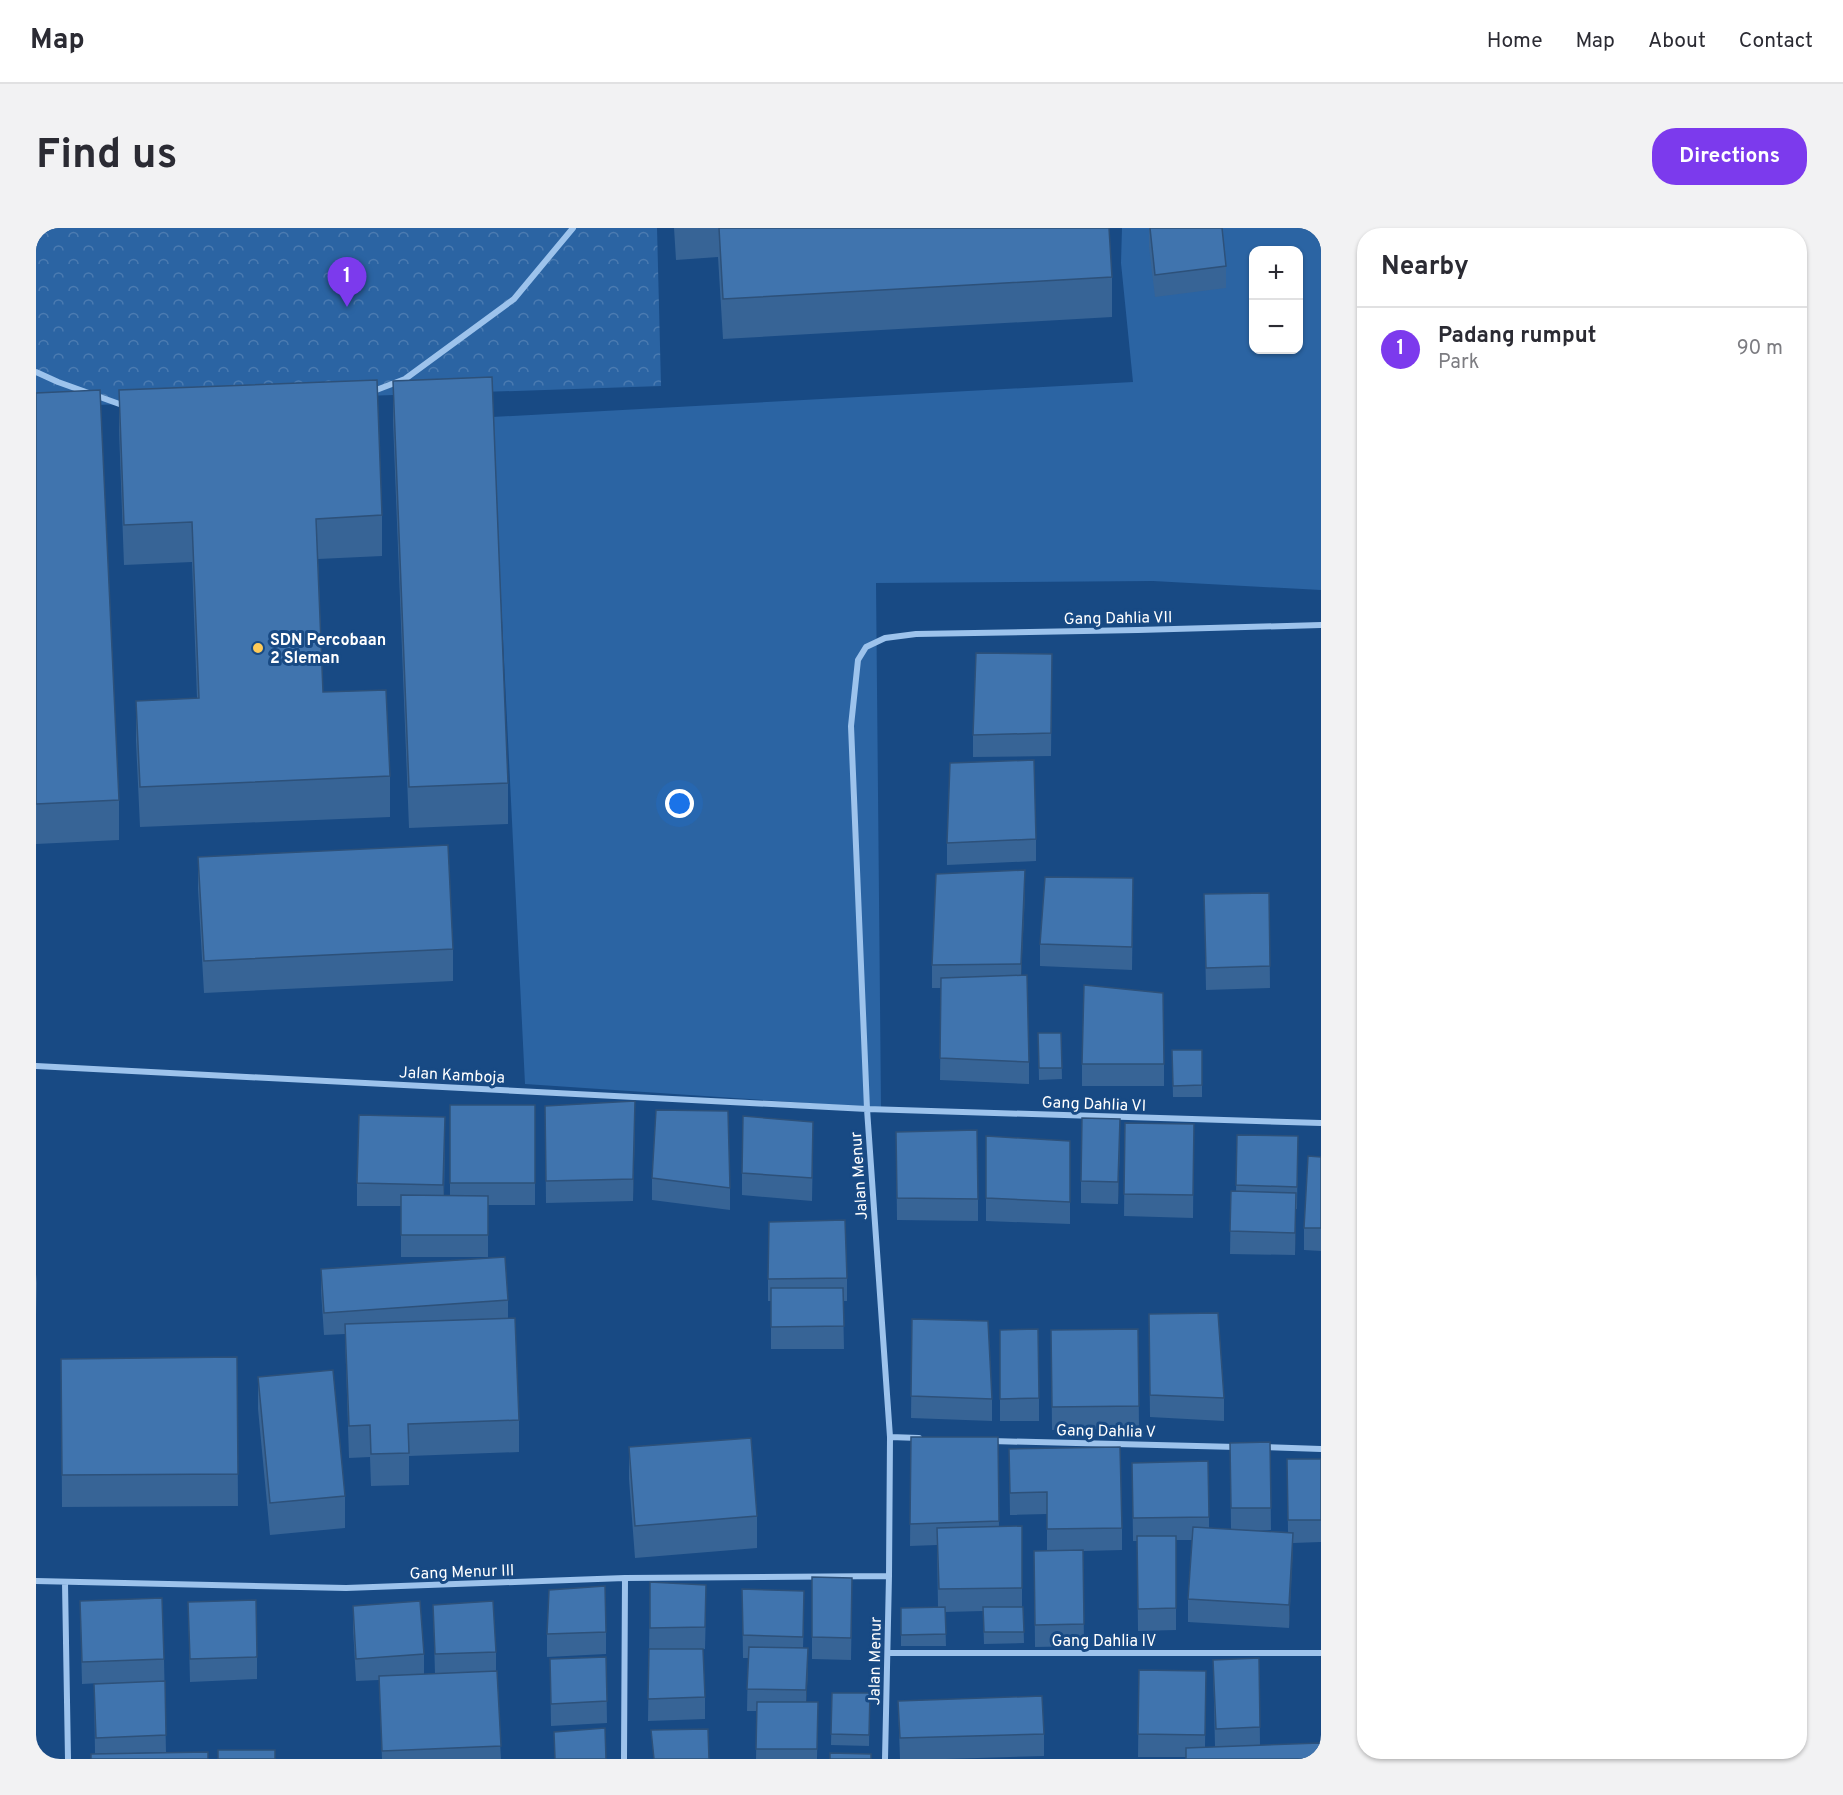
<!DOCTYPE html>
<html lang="en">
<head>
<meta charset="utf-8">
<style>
	body { margin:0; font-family:Overpass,sans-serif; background:#f2f2f3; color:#2b2b33 }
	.controls { position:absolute; right:18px; top:18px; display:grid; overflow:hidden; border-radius:12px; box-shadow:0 2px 4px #0004 }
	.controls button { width:54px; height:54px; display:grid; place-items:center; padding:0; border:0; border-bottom:2px solid #e1e1e2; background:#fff; color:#2b2b33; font:30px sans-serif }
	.you { position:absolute; left:644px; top:576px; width:21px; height:21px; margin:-15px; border:4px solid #fff; border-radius:50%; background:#1a73e8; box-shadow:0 0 0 9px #1a73e833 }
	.badge { display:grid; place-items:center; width:39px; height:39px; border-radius:50%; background:#7c3aed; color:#fff; font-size:20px; font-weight:700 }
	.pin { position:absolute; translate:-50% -50px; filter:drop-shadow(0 2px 3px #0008) }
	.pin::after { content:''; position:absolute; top:32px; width:21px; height:18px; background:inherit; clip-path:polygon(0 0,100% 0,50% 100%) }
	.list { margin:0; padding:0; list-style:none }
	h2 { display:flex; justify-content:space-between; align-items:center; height:78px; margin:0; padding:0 24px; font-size:26px }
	h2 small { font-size:20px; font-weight:400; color:#7c7c81 }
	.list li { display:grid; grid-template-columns:39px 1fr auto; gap:18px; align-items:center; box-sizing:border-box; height:84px; padding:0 24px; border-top:2px solid #e1e1e2 }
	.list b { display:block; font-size:22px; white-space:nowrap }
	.list p { margin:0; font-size:20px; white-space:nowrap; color:#7c7c81 }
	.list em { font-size:20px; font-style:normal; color:#7c7c81 }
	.map { position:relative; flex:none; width:1285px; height:1531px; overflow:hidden; border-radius:24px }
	header { display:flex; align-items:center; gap:36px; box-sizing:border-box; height:84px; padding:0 30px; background:#fff; border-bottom:2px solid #e1e1e2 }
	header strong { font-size:28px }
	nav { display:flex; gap:33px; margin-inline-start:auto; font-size:21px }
	.intro { display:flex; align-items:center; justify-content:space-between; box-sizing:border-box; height:144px; padding:0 36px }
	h1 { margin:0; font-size:42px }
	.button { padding:15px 27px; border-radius:24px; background:#7c3aed; color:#fff; font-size:21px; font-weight:700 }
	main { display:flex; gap:36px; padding:0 36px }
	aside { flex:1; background:#fff; border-radius:24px; box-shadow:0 2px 4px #0004 }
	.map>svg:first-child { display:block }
	.grass { fill:#2b64a3; fill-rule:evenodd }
	.park { fill:url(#park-crowns) }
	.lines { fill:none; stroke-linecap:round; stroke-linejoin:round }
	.minor { stroke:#9dc3ec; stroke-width:6 }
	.wall { fill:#376496 }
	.shaded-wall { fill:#2d517a }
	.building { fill:#4074ae; stroke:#2d517a; stroke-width:1.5 }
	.poi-dot { fill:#ffcb58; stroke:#184a84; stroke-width:2 }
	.labels { text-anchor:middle; stroke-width:6; stroke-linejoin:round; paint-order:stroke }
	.street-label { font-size:16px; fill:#fff; stroke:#184a84 }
	.poi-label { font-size:16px; font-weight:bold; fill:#fff; stroke:#184a84; text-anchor:start }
</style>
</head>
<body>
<header>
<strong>Map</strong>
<nav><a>Home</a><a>Map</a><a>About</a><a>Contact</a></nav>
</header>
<div class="intro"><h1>Find us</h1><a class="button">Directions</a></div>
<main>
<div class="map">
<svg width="1285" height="1531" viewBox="0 0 1285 1531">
	<defs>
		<pattern id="park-crowns" width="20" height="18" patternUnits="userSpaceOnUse" patternTransform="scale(1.5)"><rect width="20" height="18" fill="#2b64a3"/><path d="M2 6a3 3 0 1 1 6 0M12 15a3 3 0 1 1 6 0" fill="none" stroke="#4b7bb1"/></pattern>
	</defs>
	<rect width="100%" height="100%" fill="#184a84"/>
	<path class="grass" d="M 1086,0 L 1285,0 L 1285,362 L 1117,353 L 840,355 L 845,880 L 489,856 L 456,189 L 1097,154 L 1085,35 ZM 1218,22 L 1262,22 L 1262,122 L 1218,122 Z"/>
	<path class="park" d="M 0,0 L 621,0 L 625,158 L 0,179 Z"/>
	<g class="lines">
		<path class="minor" d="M 0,144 L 22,154 L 89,178
			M 335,164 L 369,151 L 478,71 L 537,0
			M 0,838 L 831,881 L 1285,895
			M 854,1209 L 883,1210
			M 956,1213 L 1201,1219
			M 1226,1219 L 1285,1221
			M 0,1353 L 310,1360 L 589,1350 L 853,1348
			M 29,1355 L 32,1531
			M 852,1425 L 1285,1425
			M 588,1531 L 589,1350
			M 849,1531 L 853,1348 L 854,1209 L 831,881 L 815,498 L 822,432 L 830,419 L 849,410 L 880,406 L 1102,402 L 1285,397"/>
	</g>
	<path class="wall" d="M 638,0 L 1073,0 L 1076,49 L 1076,89 L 687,111 L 682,29 L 640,32 Z
		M 1113,0 L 1190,38 L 1190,60 L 1119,69 L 1113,19 Z
		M 357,153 L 472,555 L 472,596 L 373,600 L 357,193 Z
		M 83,162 L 346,287 L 346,328 L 282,331 L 287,464 L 354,548 L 354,589 L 104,599 L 100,513 L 100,473 L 161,470 L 156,334 L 88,337 L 83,202 Z
		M 0,165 L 83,572 L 83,612 L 0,616 Z
		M 1016,426 L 1015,528 L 937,529 L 937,507 Z
		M 1000,611 L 1000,633 L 911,637 L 911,615 Z
		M 162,629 L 417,721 L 417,753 L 168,765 L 162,661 Z
		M 989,665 L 985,747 L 993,834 L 993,856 L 904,852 L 905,760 L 896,760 L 896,737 Z
		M 1233,665 L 1234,760 L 1170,762 L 1168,666 Z
		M 1097,672 L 1096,742 L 1004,738 L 1004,716 Z
		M 1002,805 L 1025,805 L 1026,851 L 1003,852 Z
		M 1136,822 L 1166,822 L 1166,869 L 1137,869 Z
		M 1046,836 L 1128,836 L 1128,858 L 1046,858 Z
		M 414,877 L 499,877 L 499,977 L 452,977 L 452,1029 L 365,1029 L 365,978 L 321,978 L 321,955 L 409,911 L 408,968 L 414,968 Z
		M 509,878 L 599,896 L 597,973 L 510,975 Z
		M 1089,895 L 1158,896 L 1157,990 L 1088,988 Z
		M 860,904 L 942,971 L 942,993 L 861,992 Z
		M 1201,907 L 1262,908 L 1261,981 L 1260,981 L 1259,1027 L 1194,1026 L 1195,963 L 1200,964 Z
		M 950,908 L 1034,913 L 1034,996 L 950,993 Z
		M 1084,913 L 1082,976 L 1045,975 L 1045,953 Z
		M 777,917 L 776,973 L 706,967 L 706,945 Z
		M 1285,929 L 1285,1023 L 1268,1022 L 1268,1000 Z
		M 616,950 L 694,960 L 694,982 L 616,972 Z
		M 285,1041 L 472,1072 L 472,1090 L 483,1192 L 483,1224 L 373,1228 L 373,1257 L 335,1258 L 334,1229 L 313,1230 L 309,1106 L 288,1107 L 285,1063 Z
		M 0,1046 L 1,1055 L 0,1087 Z
		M 811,1050 L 811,1073 L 807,1073 L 808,1121 L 735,1121 L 735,1073 L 732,1073 L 732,1051 Z
		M 876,1091 L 956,1171 L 956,1193 L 875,1190 Z
		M 1102,1101 L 1103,1200 L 1016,1202 L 1015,1102 Z
		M 964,1102 L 1003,1170 L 1003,1193 L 964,1193 Z
		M 1113,1108 L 1188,1170 L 1188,1193 L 1114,1189 Z
		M 201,1129 L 202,1278 L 26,1279 L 25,1131 Z
		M 222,1149 L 309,1268 L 309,1300 L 234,1307 L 222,1181 Z
		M 875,1209 L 962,1209 L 963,1299 L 986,1298 L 986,1379 L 987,1379 L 988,1415 L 948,1416 L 947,1383 L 909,1384 L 910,1418 L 865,1418 L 865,1380 L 902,1379 L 901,1317 L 874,1318 Z
		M 1234,1214 L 1235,1302 L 1221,1303 L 1252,1304 L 1251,1231 L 1285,1231 L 1285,1314 L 1257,1315 L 1253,1400 L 1152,1394 L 1152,1371 L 1156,1312 L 1140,1312 L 1140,1402 L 1102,1403 L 1101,1313 L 1097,1313 L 1096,1235 L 1173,1289 L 1173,1300 L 1195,1301 L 1194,1215 Z
		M 593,1219 L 721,1288 L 721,1320 L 599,1330 L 593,1251 Z
		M 973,1221 L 1086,1300 L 1086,1322 L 1047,1323 L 1048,1418 L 999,1419 L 998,1323 L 1011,1323 L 1011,1286 L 974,1287 Z
		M 776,1349 L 816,1372 L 815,1432 L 776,1431 Z
		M 614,1354 L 670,1379 L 669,1421 L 660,1421 L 669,1469 L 669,1491 L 612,1493 Z
		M 706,1361 L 768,1386 L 767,1420 L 772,1443 L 770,1474 L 782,1474 L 781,1531 L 720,1531 L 721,1483 L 711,1483 L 712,1430 L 707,1430 Z
		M 44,1373 L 128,1431 L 130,1524 L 59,1526 L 58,1456 L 64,1455 L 46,1456 Z
		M 152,1374 L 221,1429 L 221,1451 L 154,1454 Z
		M 397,1377 L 460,1424 L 460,1443 L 465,1531 L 346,1531 L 343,1452 L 320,1453 L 317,1400 L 317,1378 L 388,1426 L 388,1447 L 399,1446 Z
		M 570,1404 L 570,1426 L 511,1429 L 511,1406 Z
		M 570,1429 L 571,1495 L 515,1498 L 514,1431 Z
		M 1223,1430 L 1224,1517 L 1150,1529 L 1102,1529 L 1103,1442 L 1170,1443 L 1169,1519 L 1179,1519 L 1177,1432 Z
		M 796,1465 L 834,1465 L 833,1518 L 795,1517 Z
		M 862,1473 L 1008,1506 L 1008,1528 L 910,1531 L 864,1531 Z"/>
	<path class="shaded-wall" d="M 989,642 L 989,665 L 985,758 L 985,736 Z
		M 599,873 L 599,896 L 597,973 L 597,951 Z
		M 409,889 L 409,911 L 407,979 L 407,957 Z
		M 1084,891 L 1084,913 L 1082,976 L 1082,954 Z
		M 1260,965 L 1260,987 L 1259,1027 L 1259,1005 Z
		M 1257,1305 L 1257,1327 L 1253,1400 L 1253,1377 Z
		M 772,1420 L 772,1443 L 770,1484 L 770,1462 Z"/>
	<path class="building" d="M 683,0 L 1073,0 L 1076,49 L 687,71 Z
		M 1114,0 L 1186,0 L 1190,38 L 1119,47 Z
		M 456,149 L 472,555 L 373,559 L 357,153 Z
		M 341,152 L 346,287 L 280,291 L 287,464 L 350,462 L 354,548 L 104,559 L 100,473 L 163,470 L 156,294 L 88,297 L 83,162 Z
		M 64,162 L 83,572 L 0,576 L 0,165 Z
		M 940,425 L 1016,426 L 1015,505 L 937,507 Z
		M 998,532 L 1000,611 L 911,615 L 914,535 Z
		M 412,617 L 417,721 L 168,733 L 162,629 Z
		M 989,642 L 985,736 L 896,737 L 900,646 Z
		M 1009,649 L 1097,650 L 1096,719 L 1004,716 Z
		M 1233,665 L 1234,738 L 1170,740 L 1168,666 Z
		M 991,747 L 993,834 L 904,830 L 905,750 Z
		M 1048,757 L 1127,765 L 1128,836 L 1046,836 Z
		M 1002,805 L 1025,805 L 1026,840 L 1003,840 Z
		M 1136,822 L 1166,822 L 1166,857 L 1137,858 Z
		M 599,873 L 597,951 L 510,953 L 509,878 Z
		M 414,877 L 499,877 L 499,955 L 414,955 Z
		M 620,882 L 692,883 L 694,960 L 616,950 Z
		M 323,887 L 409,889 L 407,957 L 321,955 Z
		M 707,888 L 777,894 L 776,950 L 706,945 Z
		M 1046,890 L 1084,891 L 1082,954 L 1045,953 Z
		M 1089,895 L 1158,896 L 1157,967 L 1088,966 Z
		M 941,902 L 942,971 L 861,970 L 860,904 Z
		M 1201,907 L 1262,908 L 1261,959 L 1200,957 Z
		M 950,908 L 1034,913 L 1034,974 L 950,970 Z
		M 1272,928 L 1285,929 L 1285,1000 L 1268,1000 Z
		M 1195,963 L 1260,965 L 1259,1005 L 1194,1003 Z
		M 365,967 L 452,968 L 452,1007 L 365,1007 Z
		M 809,992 L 811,1050 L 732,1051 L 733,994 Z
		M 469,1029 L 472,1072 L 288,1085 L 285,1041 Z
		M 735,1060 L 807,1060 L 808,1098 L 735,1099 Z
		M 1182,1085 L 1188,1170 L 1114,1167 L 1113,1086 Z
		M 479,1090 L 483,1192 L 372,1196 L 373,1225 L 335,1226 L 334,1197 L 313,1198 L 309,1096 Z
		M 876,1091 L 952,1093 L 956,1171 L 875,1168 Z
		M 1002,1101 L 1003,1170 L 964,1171 L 964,1102 Z
		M 1102,1101 L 1103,1178 L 1016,1179 L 1015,1102 Z
		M 201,1129 L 202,1246 L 26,1247 L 25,1131 Z
		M 297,1142 L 309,1268 L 234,1275 L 222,1149 Z
		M 875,1209 L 962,1209 L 963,1293 L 874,1296 Z
		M 715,1210 L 721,1288 L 599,1298 L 593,1219 Z
		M 1234,1214 L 1235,1280 L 1195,1280 L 1194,1215 Z
		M 1084,1219 L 1086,1300 L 1011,1301 L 1011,1264 L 974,1265 L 973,1221 Z
		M 1251,1231 L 1285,1231 L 1285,1292 L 1252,1292 Z
		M 1172,1233 L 1173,1289 L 1097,1290 L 1096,1235 Z
		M 986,1298 L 986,1360 L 903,1361 L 901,1300 Z
		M 1157,1299 L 1257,1305 L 1253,1377 L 1152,1371 Z
		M 1101,1308 L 1140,1308 L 1140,1380 L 1102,1381 Z
		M 1047,1322 L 1048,1396 L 999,1397 L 998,1323 Z
		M 776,1349 L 816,1350 L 815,1410 L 776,1409 Z
		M 614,1354 L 670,1357 L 669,1399 L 614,1400 Z
		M 569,1358 L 570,1404 L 511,1406 L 513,1362 Z
		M 706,1361 L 768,1363 L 767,1409 L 707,1407 Z
		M 126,1370 L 128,1431 L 46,1434 L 44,1373 Z
		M 220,1372 L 221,1429 L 154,1431 L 152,1374 Z
		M 384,1373 L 388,1426 L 320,1431 L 317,1378 Z
		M 457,1373 L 460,1424 L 399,1426 L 397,1377 Z
		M 909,1379 L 910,1406 L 865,1407 L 865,1380 Z
		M 947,1379 L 987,1379 L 988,1404 L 948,1404 Z
		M 713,1419 L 772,1420 L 770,1462 L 711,1461 Z
		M 613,1421 L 667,1421 L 669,1469 L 612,1471 Z
		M 570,1429 L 571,1473 L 515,1476 L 514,1431 Z
		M 1223,1430 L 1224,1499 L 1180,1501 L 1177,1432 Z
		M 1103,1442 L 1170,1443 L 1169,1507 L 1102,1506 Z
		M 461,1443 L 465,1518 L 346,1523 L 343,1448 Z
		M 129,1453 L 130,1507 L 60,1510 L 58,1456 Z
		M 796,1465 L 834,1465 L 833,1507 L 795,1506 Z
		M 1006,1468 L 1008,1506 L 864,1510 L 862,1473 Z
		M 721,1474 L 782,1474 L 781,1521 L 720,1521 Z
		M 569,1500 L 570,1531 L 519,1531 L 518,1504 Z
		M 672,1501 L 673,1531 L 618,1531 L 615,1502 Z
		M 1284,1515 L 1284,1531 L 1150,1531 L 1150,1520 Z
		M 182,1522 L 239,1522 L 239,1531 L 182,1531 Z
		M 172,1524 L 172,1531 L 55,1531 L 55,1526 Z
		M 794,1525 L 835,1526 L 835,1531 L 794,1531 Z"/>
	<circle class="poi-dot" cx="222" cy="420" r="6"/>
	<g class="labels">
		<g class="street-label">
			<text transform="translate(1082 389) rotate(-1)" y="6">Gang Dahlia VII</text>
			<text transform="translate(416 846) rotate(3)" y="6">Jalan Kamboja</text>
			<text transform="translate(1058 875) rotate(2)" y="6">Gang Dahlia VI</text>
			<text transform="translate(822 948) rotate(-94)" y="6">Jalan Menur</text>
			<text transform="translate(1070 1202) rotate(1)" y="6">Gang Dahlia V</text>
			<text transform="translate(426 1343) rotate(-2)" y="6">Gang Menur III</text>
			<text x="1068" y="1418">Gang Dahlia IV</text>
			<text transform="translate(838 1433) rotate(-89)" y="6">Jalan Menur</text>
		</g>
		<g class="poi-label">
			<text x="234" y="417">SDN Percobaan<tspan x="234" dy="18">2 Sleman</tspan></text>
		</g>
	</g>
</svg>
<div class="controls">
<button>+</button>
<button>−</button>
</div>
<div class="you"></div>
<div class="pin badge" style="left:311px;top:79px">1</div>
</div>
<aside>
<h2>Nearby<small></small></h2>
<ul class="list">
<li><span class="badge">1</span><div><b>Padang rumput</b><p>Park</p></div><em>90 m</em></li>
</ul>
</aside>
</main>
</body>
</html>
